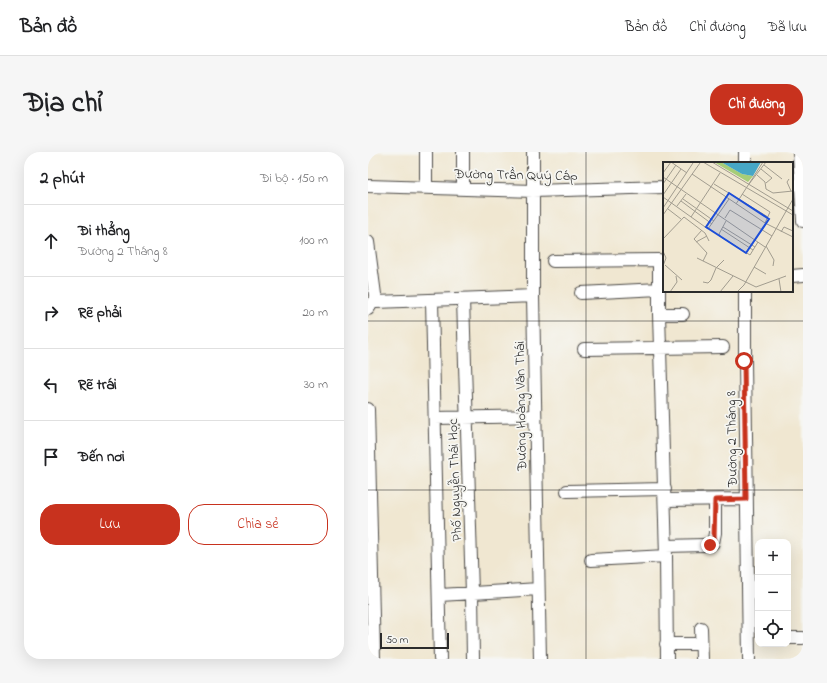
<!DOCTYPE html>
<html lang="vi">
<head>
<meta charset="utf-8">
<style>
	body { margin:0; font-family:"Indie Flower",sans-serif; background:#f6f6f6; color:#202124 }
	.controls { position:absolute; right:12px; bottom:12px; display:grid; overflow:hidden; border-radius:8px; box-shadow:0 4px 16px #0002 }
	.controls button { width:36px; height:36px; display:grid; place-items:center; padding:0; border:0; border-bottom:1px solid #e0e0e0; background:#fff; color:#202124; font:20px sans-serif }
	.scale { position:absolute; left:12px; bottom:10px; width:69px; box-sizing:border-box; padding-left:4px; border:2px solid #2b2b2b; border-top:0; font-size:11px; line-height:14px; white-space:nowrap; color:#2b2b2b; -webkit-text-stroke:3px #f6f6f2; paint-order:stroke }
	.stop { position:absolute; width:12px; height:12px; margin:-9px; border:3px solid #c8321e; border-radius:50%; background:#fff }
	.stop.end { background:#c8321e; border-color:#fff; box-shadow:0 1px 4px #0008 }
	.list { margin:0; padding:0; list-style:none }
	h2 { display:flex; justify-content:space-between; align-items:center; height:52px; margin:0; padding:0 16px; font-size:17px }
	h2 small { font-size:13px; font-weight:400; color:#757577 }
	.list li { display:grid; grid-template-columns:26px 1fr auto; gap:12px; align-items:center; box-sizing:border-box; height:72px; padding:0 16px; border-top:1px solid #e0e0e0 }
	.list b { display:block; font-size:15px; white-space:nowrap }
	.list p { margin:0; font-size:13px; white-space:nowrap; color:#757577 }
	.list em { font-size:13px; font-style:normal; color:#757577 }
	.actions { display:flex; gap:8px; padding:12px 16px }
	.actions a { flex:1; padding:9px 0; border:1px solid #c8321e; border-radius:16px; text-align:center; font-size:14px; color:#c8321e }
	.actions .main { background:#c8321e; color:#fff }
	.icon { flex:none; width:22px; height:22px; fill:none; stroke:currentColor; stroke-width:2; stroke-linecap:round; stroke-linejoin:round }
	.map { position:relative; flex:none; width:435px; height:507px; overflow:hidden; border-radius:16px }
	header { display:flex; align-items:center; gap:24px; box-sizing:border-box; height:56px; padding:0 20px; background:#fff; border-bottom:1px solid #e0e0e0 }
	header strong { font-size:19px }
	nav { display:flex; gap:22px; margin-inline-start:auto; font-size:14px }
	.intro { display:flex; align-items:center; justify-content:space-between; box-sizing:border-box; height:96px; padding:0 24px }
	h1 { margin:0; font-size:28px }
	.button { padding:10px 18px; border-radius:16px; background:#c8321e; color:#fff; font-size:14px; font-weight:700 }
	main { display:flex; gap:24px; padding:0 24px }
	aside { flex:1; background:#fff; border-radius:16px; box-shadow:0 4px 16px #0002 }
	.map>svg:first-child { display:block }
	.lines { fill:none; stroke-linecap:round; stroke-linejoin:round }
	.minor-casing { stroke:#494744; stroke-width:14 }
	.minor { stroke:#fff; stroke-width:12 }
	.route { stroke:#c8321e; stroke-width:5 }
	.grid { fill:none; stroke:#2b2b2b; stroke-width:1; stroke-opacity:0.55 }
	.labels { text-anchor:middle; stroke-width:3.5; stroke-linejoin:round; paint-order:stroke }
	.street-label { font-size:14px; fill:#2b2b2b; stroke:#f6f6f2 }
	.inset-road { fill:none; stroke:#a19c8f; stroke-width:1 }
	.view { fill:#1d4ed8; fill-opacity:0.15; stroke:#1d4ed8; stroke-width:2 }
	.inset-edge { fill:none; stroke:#2b2b2b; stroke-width:2 }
</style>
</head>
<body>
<header>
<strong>Bản đồ</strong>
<nav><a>Bản đồ</a><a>Chỉ đường</a><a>Đã lưu</a></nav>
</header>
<div class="intro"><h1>Địa chỉ</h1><a class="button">Chỉ đường</a></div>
<main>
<aside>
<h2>2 phút<small>Đi bộ · 150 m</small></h2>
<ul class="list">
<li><svg class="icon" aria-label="ahead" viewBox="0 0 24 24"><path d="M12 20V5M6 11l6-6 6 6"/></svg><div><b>Đi thẳng</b><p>Đường 2 Tháng 8</p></div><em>100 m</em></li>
<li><svg class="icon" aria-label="right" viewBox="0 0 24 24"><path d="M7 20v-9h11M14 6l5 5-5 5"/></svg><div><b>Rẽ phải</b></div><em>20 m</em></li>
<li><svg class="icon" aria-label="left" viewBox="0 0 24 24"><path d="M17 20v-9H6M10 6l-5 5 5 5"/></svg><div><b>Rẽ trái</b></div><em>30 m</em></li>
<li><svg class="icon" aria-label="arrive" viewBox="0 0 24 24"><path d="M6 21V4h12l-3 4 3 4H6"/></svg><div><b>Đến nơi</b></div></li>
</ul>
<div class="actions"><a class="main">Lưu</a><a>Chia sẻ</a></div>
</aside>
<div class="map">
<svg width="435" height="507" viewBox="0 0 435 507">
	<rect width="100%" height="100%" fill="#f6f6f2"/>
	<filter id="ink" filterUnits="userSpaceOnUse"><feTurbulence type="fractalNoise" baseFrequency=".025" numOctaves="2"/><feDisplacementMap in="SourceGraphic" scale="8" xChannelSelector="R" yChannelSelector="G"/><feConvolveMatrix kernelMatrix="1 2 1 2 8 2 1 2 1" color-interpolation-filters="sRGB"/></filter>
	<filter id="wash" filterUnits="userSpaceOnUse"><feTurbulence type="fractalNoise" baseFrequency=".012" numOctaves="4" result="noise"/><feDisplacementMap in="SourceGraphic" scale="16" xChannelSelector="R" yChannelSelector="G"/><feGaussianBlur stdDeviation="0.9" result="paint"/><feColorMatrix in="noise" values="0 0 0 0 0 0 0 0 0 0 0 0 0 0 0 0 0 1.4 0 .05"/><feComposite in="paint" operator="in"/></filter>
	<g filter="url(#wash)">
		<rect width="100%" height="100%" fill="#f0e7d1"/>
	</g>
	<g filter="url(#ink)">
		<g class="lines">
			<defs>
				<path id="minor" d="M 95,0 L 95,37
					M 165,0 L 165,144 L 172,507
					M 377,0 L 377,11
					M 431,0 L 435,69
					M 0,34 L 165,39 L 296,35
					M 58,35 L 58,0
					M 0,90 L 8,150
					M 185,109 L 291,108 L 291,162 L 298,404 L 299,507
					M 424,124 L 435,123
					M 377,139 L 377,209 L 381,507
					M 213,141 L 291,137
					M 95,147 L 104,441 L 105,507
					M 64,148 L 72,507
					M 0,157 L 4,151 L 8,150 L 165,144
					M 291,162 L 315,162
					M 216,197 L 355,195
					M 0,257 L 6,507
					M 67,266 L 167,264
					M 199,339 L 297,337
					M 297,348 L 378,347
					M 298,394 L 336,393 L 342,393 L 345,391 L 347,381 L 347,348
					M 223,408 L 298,404
					M 72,443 L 170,437
					M 333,476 L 334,507
					M 420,486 L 435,486
					M 298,492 L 333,492"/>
			</defs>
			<use href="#minor" class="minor-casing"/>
			<use href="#minor" class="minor"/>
		</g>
	</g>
	<g class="lines" filter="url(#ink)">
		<path class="route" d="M 342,393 L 345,391 L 346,387 L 347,348 L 378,347 L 376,209"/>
	</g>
	<path class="grid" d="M 218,0 L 218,507M 0,169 L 435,169M 0,338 L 435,338"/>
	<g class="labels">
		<g class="street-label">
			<text transform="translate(148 22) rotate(1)" y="5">Đường Trần Quý Cáp</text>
			<text transform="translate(152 254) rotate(-91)" y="5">Đường Hoàng Văn Thái</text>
			<text transform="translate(363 287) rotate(-91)" y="5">Đường 2 Tháng 8</text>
			<text transform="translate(86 328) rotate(-92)" y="5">Phố Nguyễn Thái Học</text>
		</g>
	</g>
	<g transform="translate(295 10)">
		<rect width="130" height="130" fill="#f0e7d1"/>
		<path d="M 51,0 L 58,0 L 79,12 L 90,14 L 85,20 Z" fill="#a6cd78"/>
		<path d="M 58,0 L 98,0 L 90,14 L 79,12 Z" fill="#47a7c6"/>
		<path class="inset-road" d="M 8,0 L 24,11M 40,0 L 130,53M 49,0 L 130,49M 101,3 L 119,17M 98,7 L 109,16 L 103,21M 0,11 L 8,0M 29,12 L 102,61 L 130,75M 94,13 L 102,20 L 103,27 L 110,31 L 130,29M 0,15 L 102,85M 126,17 L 124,20 L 128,29M 0,22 L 13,3M 51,22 L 105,55M 86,22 L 103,0M 79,32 L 107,50 L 102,61M 0,33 L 18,7M 0,35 L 45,67 L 66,37M 20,37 L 51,59M 18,39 L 49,62M 73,42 L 100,0M 14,44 L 23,32M 0,46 L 30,1M 5,47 L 18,57M 0,53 L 37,1M 28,55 L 57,11M 62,56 L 67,48 L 109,74M 63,59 L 56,72 L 58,75 L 87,93 L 95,80M 60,65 L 92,85M 58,67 L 90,88M 39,68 L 31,77 L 44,91 L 40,99M 118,70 L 121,65 L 130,69M 0,77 L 21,55 L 42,71 L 46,79M 33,80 L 44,74M 103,84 L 111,98 L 110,104M 0,89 L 3,96 L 0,104M 34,96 L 93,125 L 123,114M 2,103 L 19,118M 91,105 L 103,112M 116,117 L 118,130M 40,120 L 45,121 L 48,118 L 53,106 L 61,98M 7,130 L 14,120 L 13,114M 57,130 L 70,114M 74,130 L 81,123 L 130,37"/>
		<path class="view" d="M 66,31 L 106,57 L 83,91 L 43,65 Z"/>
		<rect width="130" height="130" class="inset-edge"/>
	</g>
</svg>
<div class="controls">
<button>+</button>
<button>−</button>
<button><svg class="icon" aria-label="locate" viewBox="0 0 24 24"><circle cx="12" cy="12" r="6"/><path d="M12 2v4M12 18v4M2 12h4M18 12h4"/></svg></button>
</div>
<div class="scale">50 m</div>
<div class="stop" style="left:376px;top:209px"></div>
<div class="stop end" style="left:342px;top:393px"></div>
</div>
</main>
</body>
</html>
